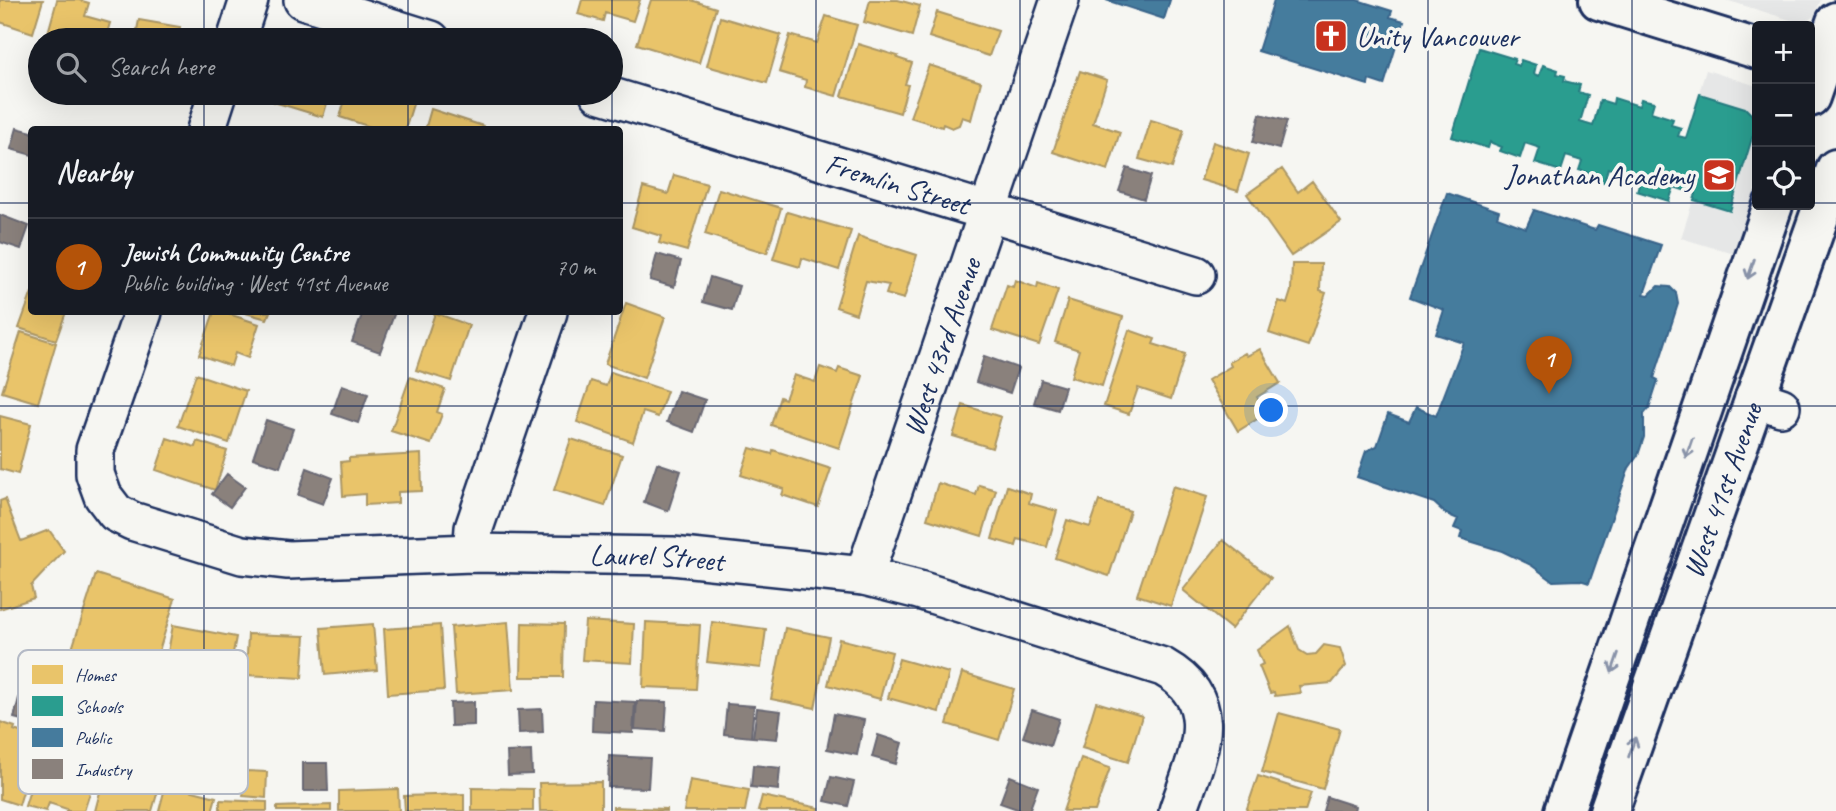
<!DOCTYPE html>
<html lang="en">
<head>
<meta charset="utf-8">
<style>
	body { margin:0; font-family:Caveat,sans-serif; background:#20242c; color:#f1f3f6 }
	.controls { position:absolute; right:21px; top:21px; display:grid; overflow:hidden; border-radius:7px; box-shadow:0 7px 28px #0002 }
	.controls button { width:63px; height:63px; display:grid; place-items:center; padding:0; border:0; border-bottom:2px solid #363941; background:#171b24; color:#f1f3f6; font:35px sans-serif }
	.you { position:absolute; left:1272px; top:411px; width:24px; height:24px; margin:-18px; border:5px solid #fff; border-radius:50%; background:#1a73e8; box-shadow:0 0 0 10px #1a73e833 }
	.badge { display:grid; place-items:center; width:46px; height:46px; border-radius:50%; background:#b45309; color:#fff; font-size:23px; font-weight:700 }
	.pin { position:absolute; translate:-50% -58px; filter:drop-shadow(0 2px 4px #0008) }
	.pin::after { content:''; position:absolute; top:37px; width:24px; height:21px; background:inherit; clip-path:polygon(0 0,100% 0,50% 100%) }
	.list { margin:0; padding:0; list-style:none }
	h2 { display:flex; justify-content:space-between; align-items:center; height:91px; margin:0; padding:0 28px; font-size:30px }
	h2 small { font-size:23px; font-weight:400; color:#9ea1a6 }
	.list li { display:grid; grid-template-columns:46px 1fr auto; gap:21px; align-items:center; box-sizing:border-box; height:98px; padding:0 28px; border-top:2px solid #363941 }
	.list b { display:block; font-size:26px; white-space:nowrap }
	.list p { margin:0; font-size:23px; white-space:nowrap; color:#9ea1a6 }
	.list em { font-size:23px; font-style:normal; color:#9ea1a6 }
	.icon { flex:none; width:38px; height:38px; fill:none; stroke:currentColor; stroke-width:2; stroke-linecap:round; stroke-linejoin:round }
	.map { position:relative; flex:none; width:1836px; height:811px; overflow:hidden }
	.search { position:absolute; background:#171b24; box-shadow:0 7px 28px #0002; left:28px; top:28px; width:595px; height:77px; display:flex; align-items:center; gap:18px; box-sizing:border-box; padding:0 24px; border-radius:38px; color:#9ea1a6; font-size:26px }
	.panel { position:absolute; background:#171b24; box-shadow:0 7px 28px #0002; left:28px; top:126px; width:595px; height:189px; border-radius:7px }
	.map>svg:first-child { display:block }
	.built { fill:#e6e7e7 }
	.homes { fill:#e9c46a; stroke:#ab9766; stroke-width:2 }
	.schools { fill:#2a9d8f; stroke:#267c80; stroke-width:2 }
	.public { fill:#457b9d; stroke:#38648a; stroke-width:2 }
	.industry { fill:#8a817c; stroke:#696873; stroke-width:2 }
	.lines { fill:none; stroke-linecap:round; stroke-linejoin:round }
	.minor-casing { stroke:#1b2f5e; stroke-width:42 }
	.major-casing { stroke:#1b2f5e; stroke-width:44 }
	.minor { stroke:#f6f6f2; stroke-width:37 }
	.major { stroke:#f6f6f2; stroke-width:38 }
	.oneway { stroke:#8892a8 }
	.grid { fill:none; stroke:#1b2f5e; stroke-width:2; stroke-opacity:0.55 }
	.labels { text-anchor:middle; stroke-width:7; stroke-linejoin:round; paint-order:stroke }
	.poi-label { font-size:30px; fill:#1b2f5e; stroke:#f6f6f2; text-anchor:start }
	.street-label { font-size:30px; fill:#1b2f5e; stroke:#f6f6f2 }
	.key { fill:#f6f6f2; stroke:#b4bac6; stroke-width:2 }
	.key-label { font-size:19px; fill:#1b2f5e }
</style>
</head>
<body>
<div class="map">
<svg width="1836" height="811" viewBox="0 0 1836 811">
	<rect width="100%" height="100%" fill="#f6f6f2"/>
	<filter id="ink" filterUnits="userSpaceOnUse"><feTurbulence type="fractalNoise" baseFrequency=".0143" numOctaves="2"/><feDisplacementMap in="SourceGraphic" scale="14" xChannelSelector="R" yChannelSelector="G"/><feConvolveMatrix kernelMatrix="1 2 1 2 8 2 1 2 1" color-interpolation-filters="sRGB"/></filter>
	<g filter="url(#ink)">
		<path class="built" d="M 1726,0 L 1821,0 L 1814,16 L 1807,21 L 1797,22 Z
			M 1706,70 L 1757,86 L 1757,186 L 1734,254 L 1681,238 L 1703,169 L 1678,160 Z"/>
		<path class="homes" d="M 0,0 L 43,0 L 33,33 L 0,22 Z
			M 57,0 L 79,0 L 89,3 L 85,16 L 110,23 L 105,40 L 46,40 Z
			M 582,0 L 640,0 L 633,21 L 605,13 L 603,21 L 578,14 Z
			M 651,0 L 691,0 L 716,8 L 699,63 L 637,44 Z
			M 870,0 L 898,0 L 920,6 L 912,36 L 864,22 Z
			M 937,12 L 998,31 L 989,56 L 929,37 Z
			M 826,16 L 857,25 L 836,96 L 805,87 L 806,80 L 779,72 L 790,35 L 817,43 Z
			M 720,17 L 781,35 L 767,83 L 707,66 Z
			M 139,20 L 180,27 L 177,40 L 135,40 Z
			M 858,44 L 898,56 L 897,58 L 912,63 L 905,84 L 908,85 L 900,113 L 842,96 Z
			M 929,65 L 981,82 L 971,120 L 962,117 L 959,125 L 952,128 L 943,124 L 942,127 L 910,117 Z
			M 1080,71 L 1107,80 L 1093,123 L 1120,132 L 1108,170 L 1053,152 Z
			M 138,93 L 167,93 L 166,99 Z
			M 277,93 L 330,93 L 323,117 L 274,102 Z
			M 347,93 L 387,93 L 414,101 L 405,130 L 380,130 L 340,117 Z
			M 431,109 L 483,126 L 482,130 L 425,130 Z
			M 1151,120 L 1184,130 L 1172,168 L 1139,159 Z
			M 1213,142 L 1249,154 L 1238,191 L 1201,180 Z
			M 1282,169 L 1298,192 L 1312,181 L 1341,222 L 1291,256 L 1247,194 Z
			M 674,175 L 707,184 L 687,251 L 659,243 L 661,236 L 632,227 L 643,187 L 668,194 Z
			M 719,189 L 781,208 L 767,253 L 705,234 Z
			M 787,212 L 851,231 L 839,270 L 802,258 L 800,267 L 773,259 Z
			M 858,236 L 917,255 L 904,299 L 886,294 L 889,285 L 866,281 L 856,314 L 836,307 Z
			M 1292,264 L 1321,264 L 1320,291 L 1326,293 L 1308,346 L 1269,333 L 1279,301 L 1287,304 L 1291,291 Z
			M 1015,280 L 1037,288 L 1038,283 L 1058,290 L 1039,345 L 992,330 L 1007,285 L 1013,287 Z
			M 32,292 L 32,312 L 66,312 L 56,340 L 19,328 Z
			M 1068,300 L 1123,317 L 1102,386 L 1071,377 L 1079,350 L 1055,342 Z
			M 626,303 L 665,317 L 644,378 L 605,364 Z
			M 214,312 L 223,312 L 259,324 L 248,358 L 235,353 L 231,366 L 199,355 Z
			M 242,312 L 270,312 L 267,319 Z
			M 435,313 L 469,325 L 451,381 L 416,370 Z
			M 1129,330 L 1155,339 L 1153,344 L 1185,354 L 1171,399 L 1138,388 L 1129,414 L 1104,406 Z
			M 21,332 L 56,343 L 38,403 L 2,392 Z
			M 1260,349 L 1280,383 L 1257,397 L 1267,413 L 1238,431 L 1208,380 L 1231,366 L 1229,362 L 1245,353 L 1247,356 Z
			M 820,367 L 837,373 L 839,368 L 863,376 L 839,448 L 771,425 L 780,397 L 785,399 L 794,375 L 815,382 Z
			M 611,372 L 667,391 L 658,417 L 643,412 L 633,442 L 577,422 L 591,381 L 606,386 Z
			M 196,374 L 246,391 L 229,443 L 178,426 Z
			M 410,377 L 445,389 L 437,412 L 442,414 L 431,444 L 391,431 Z
			M 963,405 L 1001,417 L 992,448 L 953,436 Z
			M 0,416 L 31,424 L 18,474 L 0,469 Z
			M 167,438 L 195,447 L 197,441 L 227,451 L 215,490 L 156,470 Z
			M 571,439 L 622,455 L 605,506 L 554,490 Z
			M 750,448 L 772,454 L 773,450 L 831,469 L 818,507 L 782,495 L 784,489 L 741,475 Z
			M 421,454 L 422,491 L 398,492 L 398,503 L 365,505 L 365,494 L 343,496 L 341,462 L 349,461 L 349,458 Z
			M 938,483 L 976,495 L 979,485 L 996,490 L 982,536 L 927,519 Z
			M 1007,486 L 1031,494 L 1029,503 L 1057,511 L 1047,547 L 1018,539 L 1016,546 L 992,539 Z
			M 1173,486 L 1207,497 L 1171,606 L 1137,595 Z
			M 5,499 L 21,541 L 49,530 L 64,551 L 31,586 L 34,598 L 0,609 L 0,501 Z
			M 1099,501 L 1130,511 L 1109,576 L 1055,558 L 1067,520 L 1090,527 Z
			M 1223,540 L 1271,578 L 1231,629 L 1183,590 Z
			M 96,574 L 175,599 L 151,677 L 71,652 Z
			M 585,621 L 634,624 L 632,663 L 582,660 Z
			M 508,622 L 513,690 L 456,694 L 451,627 Z
			M 646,622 L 700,625 L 696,689 L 643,687 Z
			M 712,622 L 766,629 L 761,668 L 707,662 Z
			M 522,623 L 564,624 L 563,677 L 521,677 Z
			M 373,624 L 377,670 L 325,675 L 321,628 Z
			M 173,625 L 236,637 L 225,696 L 162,685 Z
			M 440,625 L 444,690 L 388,694 L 384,629 Z
			M 1290,626 L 1299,650 L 1307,655 L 1316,654 L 1324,645 L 1340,648 L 1346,666 L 1332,683 L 1299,686 L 1301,693 L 1275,696 L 1274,692 L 1270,693 L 1259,666 L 1263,664 L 1257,650 Z
			M 785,628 L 829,637 L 815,708 L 771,699 Z
			M 248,634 L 305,636 L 302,678 L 246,675 Z
			M 839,639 L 892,652 L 880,699 L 828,685 Z
			M 899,659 L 949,673 L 939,712 L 888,698 Z
			M 962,673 L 1014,689 L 999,740 L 947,724 Z
			M 1096,702 L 1142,716 L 1128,762 L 1082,748 Z
			M 1279,713 L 1340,729 L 1323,789 L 1262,772 Z
			M 0,722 L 15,727 L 14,730 L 26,734 L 18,757 L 32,762 L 19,805 L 0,799 Z
			M 79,745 L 103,753 L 84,811 L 66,811 L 67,809 L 49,803 L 46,811 L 25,806 L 39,761 L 70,771 Z
			M 1081,758 L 1110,768 L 1095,811 L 1063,811 Z
			M 106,769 L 160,784 L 152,811 L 95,811 Z
			M 246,771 L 267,772 L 266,798 L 243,796 Z
			M 1258,776 L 1311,793 L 1305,811 L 1246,811 Z
			M 690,780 L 749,790 L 745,811 L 684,811 Z
			M 601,782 L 601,811 L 540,811 L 539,783 Z
			M 166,784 L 216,797 L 212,811 L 159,811 Z
			M 472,788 L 533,789 L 533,811 L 472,811 Z
			M 398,789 L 399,811 L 339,811 L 339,791 Z
			M 464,794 L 464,811 L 405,811 L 404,796 Z
			M 762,796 L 819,808 L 818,811 L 758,811 Z
			M 220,800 L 267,802 L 267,811 L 220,811 Z
			M 331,805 L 331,811 L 277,811 L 277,807 Z
			M 613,807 L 666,809 L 666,811 L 613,811 Z"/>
		<path class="schools" d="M 1479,48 L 1515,59 L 1513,64 L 1519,66 L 1521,60 L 1536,65 L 1534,74 L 1539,76 L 1543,65 L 1558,70 L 1557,74 L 1565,76 L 1564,81 L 1580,85 L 1578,92 L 1588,95 L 1580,122 L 1593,126 L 1600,100 L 1613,104 L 1614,98 L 1639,106 L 1641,99 L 1654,102 L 1651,112 L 1673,119 L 1671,125 L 1681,128 L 1678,136 L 1686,138 L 1700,94 L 1745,108 L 1752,115 L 1755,128 L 1730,211 L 1694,200 L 1696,194 L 1674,187 L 1669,201 L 1637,191 L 1641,177 L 1608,168 L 1604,182 L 1588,177 L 1589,173 L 1579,170 L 1582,161 L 1566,156 L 1561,171 L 1535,163 L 1540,148 L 1525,143 L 1520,158 L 1500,151 L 1502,147 L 1492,143 L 1490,142 L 1488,148 L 1452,137 Z"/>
		<path class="public" d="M 1106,0 L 1170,0 L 1164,19 Z
			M 1274,0 L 1357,0 L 1392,11 L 1390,17 L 1404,21 L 1384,85 L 1369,80 L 1368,85 L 1258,51 Z
			M 1447,193 L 1499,211 L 1497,217 L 1526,228 L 1534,210 L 1595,230 L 1598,225 L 1661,245 L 1644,294 L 1649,295 L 1658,286 L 1670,287 L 1676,293 L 1678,304 L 1654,378 L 1658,380 L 1649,408 L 1644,414 L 1644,437 L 1638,455 L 1629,468 L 1589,583 L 1580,580 L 1553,581 L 1531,565 L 1502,551 L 1460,538 L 1462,531 L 1454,528 L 1458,519 L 1446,514 L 1434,503 L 1357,477 L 1366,451 L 1377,446 L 1388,414 L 1409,422 L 1416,407 L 1436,416 L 1464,343 L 1436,334 L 1444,310 L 1410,297 Z"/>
		<path class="industry" d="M 1260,114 L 1287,121 L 1279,149 L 1253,142 Z
			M 17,128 L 32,132 L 32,155 L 11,149 Z
			M 1127,168 L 1151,176 L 1144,199 L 1119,191 Z
			M 0,215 L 29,226 L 21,249 L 0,242 Z
			M 657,254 L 681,261 L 674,287 L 650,280 Z
			M 710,277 L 739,286 L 732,310 L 703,302 Z
			M 363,312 L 395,312 L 380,352 L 352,342 Z
			M 984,356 L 1018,368 L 1010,393 L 976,382 Z
			M 1041,380 L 1065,387 L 1058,410 L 1034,403 Z
			M 342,385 L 368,394 L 358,423 L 332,414 Z
			M 678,391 L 705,400 L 694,432 L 667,422 Z
			M 266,420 L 293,429 L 280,467 L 253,458 Z
			M 657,463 L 681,471 L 668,511 L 644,502 Z
			M 307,468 L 333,478 L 323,504 L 298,495 Z
			M 227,474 L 245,487 L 230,507 L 212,494 Z
			M 20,694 L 48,701 L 41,725 L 14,718 Z
			M 593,700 L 635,702 L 633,733 L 592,731 Z
			M 637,701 L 667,702 L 665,731 L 635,729 Z
			M 474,702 L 474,725 L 451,726 L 450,703 Z
			M 727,704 L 754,706 L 751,737 L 724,734 Z
			M 757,708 L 781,711 L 777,739 L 753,737 Z
			M 542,709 L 543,732 L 519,733 L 518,710 Z
			M 1032,710 L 1059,719 L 1050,746 L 1023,737 Z
			M 834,714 L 864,720 L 857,755 L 827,749 Z
			M 878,735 L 902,743 L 896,764 L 872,757 Z
			M 531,751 L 532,774 L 508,775 L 507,752 Z
			M 609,756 L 650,758 L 648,788 L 608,787 Z
			M 303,763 L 327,763 L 328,791 L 303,791 Z
			M 753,765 L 780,768 L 778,790 L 751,787 Z
			M 1010,776 L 1038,787 L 1029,811 L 1023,811 L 1000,803 Z
			M 831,777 L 854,782 L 848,806 L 825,801 Z
			M 1327,797 L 1355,806 L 1354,811 L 1323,811 Z"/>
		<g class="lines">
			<defs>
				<g id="minor">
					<path d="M 303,0 L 431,40"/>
					<path d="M 236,40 L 249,0"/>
					<path id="s1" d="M 599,93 L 1196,275"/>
					<path d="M 206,130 L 218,93"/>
					<path id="s2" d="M 143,312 L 95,450 L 95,474 L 103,496 L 116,513 L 132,521 L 242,555 L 288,560 L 472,553 L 672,556 L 864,576 L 919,590 L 1163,667 C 1227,703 1196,757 1178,811"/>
					<path d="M 1754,398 L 1781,407"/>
					<path d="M 472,553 L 474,528 L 548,312"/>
					<path id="s3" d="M 864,576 L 1060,0"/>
				</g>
				<g id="major">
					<path d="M 1599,0 L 1757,49"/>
					<path d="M 1810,97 L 1836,22"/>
					<path d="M 1564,811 L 1773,205"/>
					<path id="s4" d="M 1609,811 L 1836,169"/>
				</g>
			</defs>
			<use href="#minor" class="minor-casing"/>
			<use href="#major" class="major-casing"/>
			<use href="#minor" class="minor"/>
			<use href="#major" class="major"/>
		</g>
		<defs><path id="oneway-shaft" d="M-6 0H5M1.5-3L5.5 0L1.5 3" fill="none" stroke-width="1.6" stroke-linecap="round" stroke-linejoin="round" transform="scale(1.75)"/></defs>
		<g class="oneway">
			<use href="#oneway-shaft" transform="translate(1751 269) rotate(109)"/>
			<use href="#oneway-shaft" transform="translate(1689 448) rotate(109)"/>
			<use href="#oneway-shaft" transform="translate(1615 663) rotate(109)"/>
			<use href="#oneway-shaft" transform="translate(1632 747) rotate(-71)"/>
		</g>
	</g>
	<path class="grid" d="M 204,0 L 204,40M 408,0 L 408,40M 612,0 L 612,130M 816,0 L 816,811M 1020,0 L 1020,811M 1224,0 L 1224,811M 1428,0 L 1428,811M 1632,0 L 1632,811M 204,93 L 204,130M 408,93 L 408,130M 0,203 L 32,203M 620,203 L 1757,203M 1810,203 L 1836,203M 204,312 L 204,811M 408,312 L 408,811M 612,312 L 612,811M 0,406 L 1836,406M 0,608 L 1836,608"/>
	<defs>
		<symbol id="church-square" viewBox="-11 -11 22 22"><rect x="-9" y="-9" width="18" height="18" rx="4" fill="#c8321e" stroke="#f6f6f2"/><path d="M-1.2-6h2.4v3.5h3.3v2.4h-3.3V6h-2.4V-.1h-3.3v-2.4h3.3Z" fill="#fff"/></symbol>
		<symbol id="school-square" viewBox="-11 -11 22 22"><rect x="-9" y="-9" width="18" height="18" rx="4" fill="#c8321e" stroke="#f6f6f2"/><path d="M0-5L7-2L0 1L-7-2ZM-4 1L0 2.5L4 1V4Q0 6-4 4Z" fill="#fff"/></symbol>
	</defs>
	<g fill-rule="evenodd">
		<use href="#church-square" x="1312" y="17" width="38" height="38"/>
		<use href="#school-square" x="1700" y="156" width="38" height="38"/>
	</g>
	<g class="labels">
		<g class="poi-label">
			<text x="1356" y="46">Unity Vancouver</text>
			<text x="1694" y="185" text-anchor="end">Jonathan Academy</text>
		</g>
		<g class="street-label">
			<text dy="10" stroke="none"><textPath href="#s1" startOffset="312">Fremlin Street</textPath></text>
			<text dy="10" stroke="none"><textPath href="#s3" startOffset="242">West 43rd Avenue</textPath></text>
			<text dy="10" stroke="none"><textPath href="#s4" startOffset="340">West 41st Avenue</textPath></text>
			<text dy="10" stroke="none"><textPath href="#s2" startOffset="763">Laurel Street</textPath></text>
		</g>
	</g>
	<rect x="18" y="650" width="230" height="144" rx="10" class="key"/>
	<rect x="32" y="665" width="31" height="19" fill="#e9c46a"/>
	<rect x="32" y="696" width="31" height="20" fill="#2a9d8f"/>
	<rect x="32" y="728" width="31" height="19" fill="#457b9d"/>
	<rect x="32" y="759" width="31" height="20" fill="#8a817c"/>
	<g class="key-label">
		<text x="75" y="681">Homes</text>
		<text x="75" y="713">Schools</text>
		<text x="75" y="744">Public</text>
		<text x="75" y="776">Industry</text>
	</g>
</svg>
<div class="controls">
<button>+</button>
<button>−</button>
<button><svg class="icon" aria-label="locate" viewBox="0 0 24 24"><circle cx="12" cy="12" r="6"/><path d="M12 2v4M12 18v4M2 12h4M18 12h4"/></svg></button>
</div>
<div class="you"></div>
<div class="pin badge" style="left:1549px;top:394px">1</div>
<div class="search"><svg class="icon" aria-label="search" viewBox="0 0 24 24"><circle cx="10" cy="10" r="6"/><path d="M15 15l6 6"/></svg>Search here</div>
<section class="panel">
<h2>Nearby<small></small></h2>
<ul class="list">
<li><span class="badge">1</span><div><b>Jewish Community Centre</b><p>Public building · West 41st Avenue</p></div><em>70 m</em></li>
</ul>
</section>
</div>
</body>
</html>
